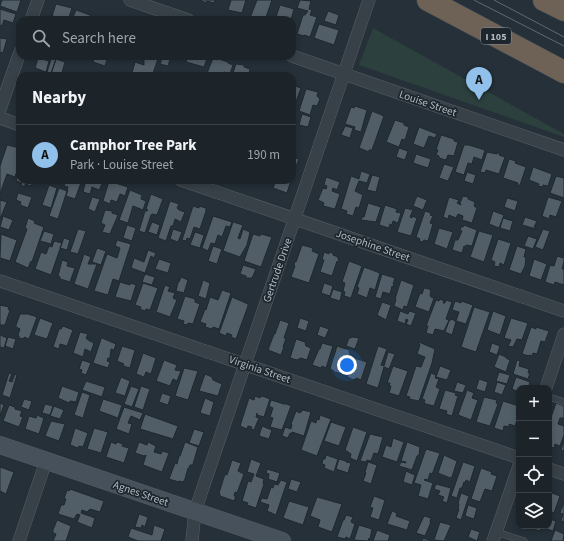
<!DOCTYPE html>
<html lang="en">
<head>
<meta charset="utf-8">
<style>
	body { margin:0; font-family:"Source Sans 3",sans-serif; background:#293036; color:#f1f3f6 }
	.controls { position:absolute; right:12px; bottom:12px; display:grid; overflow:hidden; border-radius:8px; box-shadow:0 2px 6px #0003 }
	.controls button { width:36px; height:36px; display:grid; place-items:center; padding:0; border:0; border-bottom:1px solid #3a4147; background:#1c242a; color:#f1f3f6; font:20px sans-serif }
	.you { position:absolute; left:347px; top:365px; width:14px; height:14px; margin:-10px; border:3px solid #fff; border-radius:50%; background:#1a73e8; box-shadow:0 0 0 6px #1a73e833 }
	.badge { display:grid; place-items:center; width:26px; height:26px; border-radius:50%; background:#91c1eb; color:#111; font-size:13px; font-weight:700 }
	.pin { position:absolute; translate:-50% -33px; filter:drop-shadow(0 1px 2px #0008) }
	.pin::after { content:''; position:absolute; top:21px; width:14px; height:12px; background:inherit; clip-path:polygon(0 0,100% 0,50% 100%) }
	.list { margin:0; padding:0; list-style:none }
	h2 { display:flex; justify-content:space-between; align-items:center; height:52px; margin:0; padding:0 16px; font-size:17px }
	h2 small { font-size:13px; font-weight:400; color:#a0a4a8 }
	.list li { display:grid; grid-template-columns:26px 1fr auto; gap:12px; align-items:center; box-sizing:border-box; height:60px; padding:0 16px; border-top:1px solid #3a4147 }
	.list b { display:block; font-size:15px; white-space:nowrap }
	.list p { margin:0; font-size:13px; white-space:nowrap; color:#a0a4a8 }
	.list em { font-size:13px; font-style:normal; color:#a0a4a8 }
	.icon { flex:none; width:22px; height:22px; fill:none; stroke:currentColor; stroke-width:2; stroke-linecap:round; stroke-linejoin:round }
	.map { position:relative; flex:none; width:564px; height:541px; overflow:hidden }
	.search { position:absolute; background:#1c242a; box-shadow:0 2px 6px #0003; left:16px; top:16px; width:280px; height:44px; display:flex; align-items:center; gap:10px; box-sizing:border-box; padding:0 14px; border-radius:12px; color:#a0a4a8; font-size:15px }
	.panel { position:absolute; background:#1c242a; box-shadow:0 2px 6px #0003; left:16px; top:72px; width:280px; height:112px; border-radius:12px }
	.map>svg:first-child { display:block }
	.green { fill:#2c403d }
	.building { fill:#525e67; stroke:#1f282f }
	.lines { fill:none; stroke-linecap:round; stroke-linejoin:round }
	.lane-casing { stroke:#565f66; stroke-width:7 }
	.street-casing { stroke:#565f66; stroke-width:13 }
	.secondary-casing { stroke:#565f66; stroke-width:18 }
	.highway-casing { stroke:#434c53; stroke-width:23 }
	.lane { stroke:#384148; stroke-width:6 }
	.street { stroke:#384148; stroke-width:12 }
	.secondary { stroke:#47515b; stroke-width:17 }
	.highway { stroke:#6e6156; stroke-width:22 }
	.tram { stroke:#5e6972; stroke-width:1 }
	.labels { text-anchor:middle; stroke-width:3.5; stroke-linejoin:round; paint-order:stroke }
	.shield { fill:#1d262d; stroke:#868f97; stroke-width:1 }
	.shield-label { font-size:10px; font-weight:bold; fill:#b3bcc4 }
	.street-label { font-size:11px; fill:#b3bcc4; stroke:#1d262d }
</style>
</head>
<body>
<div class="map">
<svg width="564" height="541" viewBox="0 0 564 541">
	<rect width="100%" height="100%" fill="#253038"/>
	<path class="green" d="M 373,28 L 564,134 L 564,137 L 359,65 Z"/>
	<path class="building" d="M 2,0 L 21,0 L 17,12 L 0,6 Z
		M 199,0 L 215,0 L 214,3 L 207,1 L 206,3 Z
		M 231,0 L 246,0 L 242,13 L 228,10 Z
		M 257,0 L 272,0 L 265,20 L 259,19 L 257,20 L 250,18 Z
		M 300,0 L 311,1 L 309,9 L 312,10 L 310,15 L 317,17 L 310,37 L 304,35 L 304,36 L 297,34 L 303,15 L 305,15 L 308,11 L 297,8 Z
		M 56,4 L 72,8 L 68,20 L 59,20 L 60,19 L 57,18 L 56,20 L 53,19 L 54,16 L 52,16 Z
		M 280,5 L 294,9 L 291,20 L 275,20 Z
		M 0,9 L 16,14 L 13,23 L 4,20 L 2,26 L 0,25 Z
		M 76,10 L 90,15 L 90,18 L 88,20 L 72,20 Z
		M 328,11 L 339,15 L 336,25 L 324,21 Z
		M 98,16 L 106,19 L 106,20 L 97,20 Z
		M 319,24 L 339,30 L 334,45 L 314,38 Z
		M 0,38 L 7,39 L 3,53 L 1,52 L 0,54 Z
		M 38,56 L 50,56 L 49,60 Z
		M 52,56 L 57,56 L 51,73 L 47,72 Z
		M 95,56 L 108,56 L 105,66 L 93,62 Z
		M 109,56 L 125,56 L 123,61 Z
		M 144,56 L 159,56 L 152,76 L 141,76 L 132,73 L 135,62 L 144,65 Z
		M 163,56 L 184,56 L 183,60 L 171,56 L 168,66 L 160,64 Z
		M 188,56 L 208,56 L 204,67 L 186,62 Z
		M 38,58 L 49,61 L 46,72 L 35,68 Z
		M 213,58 L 216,59 L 216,58 L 228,62 L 228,63 L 233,65 L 230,74 L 224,72 L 223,76 L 206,76 Z
		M 56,59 L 65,62 L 61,76 L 51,74 Z
		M 236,64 L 244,65 L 244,67 L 250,69 L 249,73 L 255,75 L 255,76 L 232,76 Z
		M 194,72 L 204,75 L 204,76 L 193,76 Z
		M 259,72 L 267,75 L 267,76 L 258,76 Z
		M 292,85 L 301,88 L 293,110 L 292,110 Z
		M 306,89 L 318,92 L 317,96 L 320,99 L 317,106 L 313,105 L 310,115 L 299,111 Z
		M 355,106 L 367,110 L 361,132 L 354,130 L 355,127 L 345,124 L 351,107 L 354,108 Z
		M 372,111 L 384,116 L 372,150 L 369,150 L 369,152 L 359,148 Z
		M 302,114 L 311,117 L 308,127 L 299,125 Z
		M 395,120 L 404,123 L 404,125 L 409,127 L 405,140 L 402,139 L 399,147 L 386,142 Z
		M 345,126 L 353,128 L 350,138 L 341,135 Z
		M 419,127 L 437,134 L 435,138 L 429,136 L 424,148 L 413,144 Z
		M 441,135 L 454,139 L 454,141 L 458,142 L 454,156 L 448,155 L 446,160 L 439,158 L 439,156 L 436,155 L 438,150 L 436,150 Z
		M 7,145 L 20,148 L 20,162 L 15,177 L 7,174 L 0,194 L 0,166 Z
		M 464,145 L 469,145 L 485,150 L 482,160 L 474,157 L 472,164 L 468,163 L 464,175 L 455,172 Z
		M 399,148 L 408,151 L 405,160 L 396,157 Z
		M 487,152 L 497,154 L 497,153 L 500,153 L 499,155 L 505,157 L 499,174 L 486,170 L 485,173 L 480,172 Z
		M 292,154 L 296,155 L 295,158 L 299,159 L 293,174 Z
		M 416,154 L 431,159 L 428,168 L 413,163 Z
		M 509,159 L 516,161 L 515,163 L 526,167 L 520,185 L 517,185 L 518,183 L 503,178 Z
		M 444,164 L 454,167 L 448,181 L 439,178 Z
		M 533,167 L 552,174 L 548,186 L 543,185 L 543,187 L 538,186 L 539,184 L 529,180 Z
		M 20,170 L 20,180 L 33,180 L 31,186 L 25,184 L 25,187 L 21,185 L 22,183 L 16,181 Z
		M 361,171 L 370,174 L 367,183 L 359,181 L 355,191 L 363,195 L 359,208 L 356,207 L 353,216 L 346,214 L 347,211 L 341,209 L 351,176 L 359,179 Z
		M 467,172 L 476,175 L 473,184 L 464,181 Z
		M 372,175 L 380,177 L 376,192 L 367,190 Z
		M 556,176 L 564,178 L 564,198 L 550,193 Z
		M 326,177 L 340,182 L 337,190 L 333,188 L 332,191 L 340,194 L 335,209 L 323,206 L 324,203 L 318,200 L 323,188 L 326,189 L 327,186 L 324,185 Z
		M 65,180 L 82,180 L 75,199 L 66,196 L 68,190 L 67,190 L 68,187 L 64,186 L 66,181 Z
		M 86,180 L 102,180 L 102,182 L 103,182 L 99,190 L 92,187 L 90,194 L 83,192 Z
		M 276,180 L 291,180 L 287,193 L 273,188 Z
		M 109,181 L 128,187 L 125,196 L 120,194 L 117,202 L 111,200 L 110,204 L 103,201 Z
		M 49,185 L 57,188 L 51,208 L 42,205 Z
		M 59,188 L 67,191 L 58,219 L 49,216 Z
		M 130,190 L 142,195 L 141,199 L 146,201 L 143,210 L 133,206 L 128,223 L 119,220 Z
		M 18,193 L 32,197 L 28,208 L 20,205 L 21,202 L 16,200 Z
		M 151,194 L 163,199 L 157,215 L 152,214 L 151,215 L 145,233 L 139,231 L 145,211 L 147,211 L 148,210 L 146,209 Z
		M 417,196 L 427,200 L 423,210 L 413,206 Z
		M 463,196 L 468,197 L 468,199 L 475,202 L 474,206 L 477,208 L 472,223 L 462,220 L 463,216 L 458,214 L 456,218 L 449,215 L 448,219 L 443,217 L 449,197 L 459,200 L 457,203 L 461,205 L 460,203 Z
		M 92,197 L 100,199 L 95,212 L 88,209 Z
		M 548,197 L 562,201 L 556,217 L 550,215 L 549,219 L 542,216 Z
		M 507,198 L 518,201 L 515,211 L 504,207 Z
		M 0,200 L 7,202 L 0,219 Z
		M 170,201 L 179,204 L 177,208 L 179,210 L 185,212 L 181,222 L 175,219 L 173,226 L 171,226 L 166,241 L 158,238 Z
		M 368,203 L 381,207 L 376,222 L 361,220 L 362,217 L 364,217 Z
		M 385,205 L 397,209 L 396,212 L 401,213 L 398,223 L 393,221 L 392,225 L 390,224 L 389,228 L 379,225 Z
		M 193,206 L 199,208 L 199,206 L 206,208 L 206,211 L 200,229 L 194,227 L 190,239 L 187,238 L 186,241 L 182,240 Z
		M 405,208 L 413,210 L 410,217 L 412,218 L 412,216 L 417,218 L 411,236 L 397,232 Z
		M 105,210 L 112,211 L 112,213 L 118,215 L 110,234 L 102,232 L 105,225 L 101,223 Z
		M 425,211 L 431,213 L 430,215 L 433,216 L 430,223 L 433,224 L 428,241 L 424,240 L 423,242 L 419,241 L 420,239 L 416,237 Z
		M 493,211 L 504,215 L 499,228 L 489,224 Z
		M 3,216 L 13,220 L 9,230 L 0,227 Z
		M 213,216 L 232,222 L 230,227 L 226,226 L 222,237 L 218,235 L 215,244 L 211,243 L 208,251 L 202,248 Z
		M 525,217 L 537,221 L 534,227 L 536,228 L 536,229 L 522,225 Z
		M 28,218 L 35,221 L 34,223 L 44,227 L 32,262 L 31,261 L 28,268 L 15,262 L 27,229 L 25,228 Z
		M 503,218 L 513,221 L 510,231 L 500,228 Z
		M 152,222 L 160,225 L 157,235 L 148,232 Z
		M 233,222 L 243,225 L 238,238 L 240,239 L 243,229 L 250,232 L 247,245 L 240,257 L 223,251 Z
		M 127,225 L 136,228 L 132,241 L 123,238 Z
		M 464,225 L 477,230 L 472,246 L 466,245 L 466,247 L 464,246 L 462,253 L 452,250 L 455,240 L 458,240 L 462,231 L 460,230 L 461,227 L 463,227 Z
		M 439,228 L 453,232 L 447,249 L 434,244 Z
		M 78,229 L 86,231 L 78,254 L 70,252 Z
		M 173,229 L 182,232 L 178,242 L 170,239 Z
		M 543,229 L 550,231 L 543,250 L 535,247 Z
		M 44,231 L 54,234 L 51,244 L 40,241 Z
		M 479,231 L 493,235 L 484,262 L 470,257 Z
		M 195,232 L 204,235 L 200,248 L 190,245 Z
		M 1,234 L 17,240 L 10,261 L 0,258 Z
		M 253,234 L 260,236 L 261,234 L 272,237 L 261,267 L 244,261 Z
		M 528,236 L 537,239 L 533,249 L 524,246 Z
		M 64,238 L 70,240 L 67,250 L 60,248 Z
		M 498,239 L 511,243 L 504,265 L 500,263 L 499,267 L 494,266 L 495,262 L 491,260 Z
		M 117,240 L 131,244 L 119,281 L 113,279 L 108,295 L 94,291 L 107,254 L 117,258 L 120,248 L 115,246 Z
		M 54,241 L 62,243 L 51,275 L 35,269 L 41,252 L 46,254 L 49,246 L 52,247 Z
		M 302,245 L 313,248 L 312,251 L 319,254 L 309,283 L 291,277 L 295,266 L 294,265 L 295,261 L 296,262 Z
		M 213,246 L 222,249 L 217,264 L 208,261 Z
		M 517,246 L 526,249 L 524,257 L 526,257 L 525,266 L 521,274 L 509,270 Z
		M 97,248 L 106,251 L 101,265 L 92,262 Z
		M 148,250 L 156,253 L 154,258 L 151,256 L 145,273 L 131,268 L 134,258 L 144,262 Z
		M 324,252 L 329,254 L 329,252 L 333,253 L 333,255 L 338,257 L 338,259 L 339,259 L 338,262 L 337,261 L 332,276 L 320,272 L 324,260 L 322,260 Z
		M 564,253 L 564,261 L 562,269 L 564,269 L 564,285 L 555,282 L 554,285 L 545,282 L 550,265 L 554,266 L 557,256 L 563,258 Z
		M 84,254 L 91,257 L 88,264 L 97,264 L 88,289 L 74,284 Z
		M 159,259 L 171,263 L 168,273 L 155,269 Z
		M 534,259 L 547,264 L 541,280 L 529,276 Z
		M 62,260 L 68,262 L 67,266 L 75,268 L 70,282 L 60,279 L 60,277 L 58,276 Z
		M 349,261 L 362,266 L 351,298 L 344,296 L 345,292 L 343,291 L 345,283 L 342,282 Z
		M 243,265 L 256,269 L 252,278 L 246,278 L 246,276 L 240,274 Z
		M 364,267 L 380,273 L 375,290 L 370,288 L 367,298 L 357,294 L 359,288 L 357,287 Z
		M 145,274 L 155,277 L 152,285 L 142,282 Z
		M 382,274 L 395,278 L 393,284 L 394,284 L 393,287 L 392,286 L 390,294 L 383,292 L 381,299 L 375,297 Z
		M 181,277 L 188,280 L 184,293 L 176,291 L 178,282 L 179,282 Z
		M 203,280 L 210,283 L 206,299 L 198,296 Z
		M 401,280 L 414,285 L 407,307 L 404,306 L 403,310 L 394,306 L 396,299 L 395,299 Z
		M 120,282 L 130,285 L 131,283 L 136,285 L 131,301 L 115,297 Z
		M 143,283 L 158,288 L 150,310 L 146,309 L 145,311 L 140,309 L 141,307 L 135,305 Z
		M 324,283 L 333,286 L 330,296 L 321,293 Z
		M 165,285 L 170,287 L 168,291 L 175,293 L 173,298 L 177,300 L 170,317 L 156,312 Z
		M 424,288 L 429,289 L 431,291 L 430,295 L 431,297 L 434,298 L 429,312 L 415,307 L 420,293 L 422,294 Z
		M 333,289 L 342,292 L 340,301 L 330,298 Z
		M 222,290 L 231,293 L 219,329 L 213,327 L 212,329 L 205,327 L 206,324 L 200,322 L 205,309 L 206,310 L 210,297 L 218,300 Z
		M 185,296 L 195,299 L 195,302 L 200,304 L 193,324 L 188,323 L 187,325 L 183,324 L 184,321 L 177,319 Z
		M 232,297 L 248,304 L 248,306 L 236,339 L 231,337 L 232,335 L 227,333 L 226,336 L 219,333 Z
		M 440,299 L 444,301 L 443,303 L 445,303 L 446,300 L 452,302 L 446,319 L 449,320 L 444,331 L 435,329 L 433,335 L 426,333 L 428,326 L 426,326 L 436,300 L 439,301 Z
		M 455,301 L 461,303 L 461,301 L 473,305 L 466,324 L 456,321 L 459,312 L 452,310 Z
		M 382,302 L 391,305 L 386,320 L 377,315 Z
		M 0,305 L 9,307 L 8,309 L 10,310 L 5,325 L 0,325 Z
		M 474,307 L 490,312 L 476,352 L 461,347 Z
		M 400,311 L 408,314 L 409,311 L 416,313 L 411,326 L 406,324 L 408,320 L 406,319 L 405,324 L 397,321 Z
		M 493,311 L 506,316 L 500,335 L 487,330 Z
		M 20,314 L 28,314 L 37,317 L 29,339 L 24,337 L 24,339 L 19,338 L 19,336 L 18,335 L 20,329 L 16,327 L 16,325 Z
		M 40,318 L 53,323 L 47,339 L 34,335 Z
		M 300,318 L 309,321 L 306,331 L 297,328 Z
		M 511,318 L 528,323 L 522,340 L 517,339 L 513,347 L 508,346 L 511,340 L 504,338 Z
		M 452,319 L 456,322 L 452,335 L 445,332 L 449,321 Z
		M 280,320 L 289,323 L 284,338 L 286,338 L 283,347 L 284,347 L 281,355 L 268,350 L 274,334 L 275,334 Z
		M 63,326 L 73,330 L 67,346 L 60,344 L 59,349 L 53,347 L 59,329 L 61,329 Z
		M 320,326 L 329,329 L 325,338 L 317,335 Z
		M 531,327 L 536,329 L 536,327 L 549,331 L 545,342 L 541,341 L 537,354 L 533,353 L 532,356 L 529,355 L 529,356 L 522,354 Z
		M 80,332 L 88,334 L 86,338 L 88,340 L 94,343 L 91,352 L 85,349 L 83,357 L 73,353 Z
		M 0,335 L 7,338 L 4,348 L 0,347 Z
		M 8,337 L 16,339 L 13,349 L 5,346 Z
		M 352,337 L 359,338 L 355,349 L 346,346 L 349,338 L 351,338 Z
		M 102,338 L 116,344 L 114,350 L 111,349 L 110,358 L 108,358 L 107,361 L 110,362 L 108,368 L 93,363 L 101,339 Z
		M 296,339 L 305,342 L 306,346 L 311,348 L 307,360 L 301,358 L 297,360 L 290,358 Z
		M 419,342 L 435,349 L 432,363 L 419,401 L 409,399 L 410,397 L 406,396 L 416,366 L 421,367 L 425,357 L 417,354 L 420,345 L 419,344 Z
		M 322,343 L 333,346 L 326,368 L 322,366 L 321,368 L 312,365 L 319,349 L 320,349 Z
		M 492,343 L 500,346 L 497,355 L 489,352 Z
		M 122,346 L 135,350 L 130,368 L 123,366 L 124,364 L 117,361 Z
		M 337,346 L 349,350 L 350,355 L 343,374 L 334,372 L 334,371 L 330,369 Z
		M 378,346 L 387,349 L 381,365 L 384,366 L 388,352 L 395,354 L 389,369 L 384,367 L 378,388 L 366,384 Z
		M 143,353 L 156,358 L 151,374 L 146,372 L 144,377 L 136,374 Z
		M 499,354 L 506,357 L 506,358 L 510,360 L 506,372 L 494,367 Z
		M 354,358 L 367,362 L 361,380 L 356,378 L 354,380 L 347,377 Z
		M 82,360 L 91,363 L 86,375 L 81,373 L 82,370 L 79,369 Z
		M 164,360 L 177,365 L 175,370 L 181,371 L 177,381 L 173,379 L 170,386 L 156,381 Z
		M 517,360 L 520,361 L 519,366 L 529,369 L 528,373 L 530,373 L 528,379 L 513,374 Z
		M 393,366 L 408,371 L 399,396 L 389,393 L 391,386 L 389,386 L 390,383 L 387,383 Z
		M 440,366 L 451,370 L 447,380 L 436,377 Z
		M 184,368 L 198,371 L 188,400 L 175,396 Z
		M 499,372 L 510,375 L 507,384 L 496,381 Z
		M 9,373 L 12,374 L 9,381 L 12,382 L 15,374 L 17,375 L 10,398 L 2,395 Z
		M 431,373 L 436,375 L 435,378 L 439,379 L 436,387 L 440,389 L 434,406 L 426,404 L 424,403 L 425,400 L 422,399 Z
		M 205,374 L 212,377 L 213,380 L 222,384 L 218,396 L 199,391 Z
		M 121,377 L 130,381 L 125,396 L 115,393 Z
		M 516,377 L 530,382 L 528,388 L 519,388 L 519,392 L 512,389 Z
		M 479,379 L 488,382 L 485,392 L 476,389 Z
		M 86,381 L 105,387 L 102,397 L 82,390 Z
		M 457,382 L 466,385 L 463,393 L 454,391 Z
		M 497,382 L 506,385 L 502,395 L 494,392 Z
		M 62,386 L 79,392 L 76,402 L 70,401 L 69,403 L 58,398 Z
		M 131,386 L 139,389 L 132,407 L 124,404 Z
		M 141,386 L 150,389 L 143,410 L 134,407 Z
		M 445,390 L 456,393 L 455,395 L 458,396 L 452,416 L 446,414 L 447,411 L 439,409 Z
		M 467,390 L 474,393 L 472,398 L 478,400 L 471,420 L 458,415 Z
		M 82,392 L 90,395 L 83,418 L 74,415 Z
		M 162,393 L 171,396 L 168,405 L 159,402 Z
		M 255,396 L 260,398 L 261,396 L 265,397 L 270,399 L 264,417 L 257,415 L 257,413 L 256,417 L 259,418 L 254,430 L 251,429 L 252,427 L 248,426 L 247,429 L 240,426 L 249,398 L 254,400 Z
		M 484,397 L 497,400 L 496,403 L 498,404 L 490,426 L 476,422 Z
		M 205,398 L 214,402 L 210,416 L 200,413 Z
		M 24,399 L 32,401 L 29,410 L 21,407 Z
		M 103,399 L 122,405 L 118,418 L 99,411 Z
		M 271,400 L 284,404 L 287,404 L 291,406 L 282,430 L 270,427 L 273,418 L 270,417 L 273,408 L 269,406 Z
		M 503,401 L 519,406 L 519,415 L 515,426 L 509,424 L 509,427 L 504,426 L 503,431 L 494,428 Z
		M 0,403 L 4,405 L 0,416 Z
		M 556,403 L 564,406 L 564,418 L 560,418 L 558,424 L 564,426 L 564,435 L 560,446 L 555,444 L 554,448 L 549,446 L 549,423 Z
		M 45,404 L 53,406 L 50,415 L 42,413 Z
		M 9,405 L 15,407 L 15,409 L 22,411 L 20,416 L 23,417 L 19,427 L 3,421 Z
		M 54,406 L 64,410 L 60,419 L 50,416 Z
		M 124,407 L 143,413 L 140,420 L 131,416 L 128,423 L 132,424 L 129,434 L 116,429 Z
		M 303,410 L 311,412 L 304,436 L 292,432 L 291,434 L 290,433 L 288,438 L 282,436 L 285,427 L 291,429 L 292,425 L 291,424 L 296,411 L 300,413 Z
		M 145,414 L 178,426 L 173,439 L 140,429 Z
		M 37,415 L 44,418 L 39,434 L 25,429 L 29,416 L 36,418 Z
		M 320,415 L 331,419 L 317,456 L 301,450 L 311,421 L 316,423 L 317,419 L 319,420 Z
		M 51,421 L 65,424 L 59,441 L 45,436 Z
		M 331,422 L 346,427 L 339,446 L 324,441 Z
		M 262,426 L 272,430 L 269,439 L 259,436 Z
		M 353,427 L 367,432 L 357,461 L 350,458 L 351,454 L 345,450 Z
		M 75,428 L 88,433 L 83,447 L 79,446 L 78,448 L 70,445 Z
		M 94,428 L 108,432 L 101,453 L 87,449 Z
		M 194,429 L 204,432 L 199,446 L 189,443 Z
		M 370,434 L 383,437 L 378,454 L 374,453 L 371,461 L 367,460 L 366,462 L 360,461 Z
		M 393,438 L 404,442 L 397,462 L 382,457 L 386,445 L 391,447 Z
		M 564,440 L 564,451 L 561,450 Z
		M 111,442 L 116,444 L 117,442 L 123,444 L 122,446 L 129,448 L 124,463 L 106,457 Z
		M 139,442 L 147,445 L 148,442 L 156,446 L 154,452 L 161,454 L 162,451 L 169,453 L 162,472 L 143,465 L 146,455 L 144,456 L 135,453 Z
		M 185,442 L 198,447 L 193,464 L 192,465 L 190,465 L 189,468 L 188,468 L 185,479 L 183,482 L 179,481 L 179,482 L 169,479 L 175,463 L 177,464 L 179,456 L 180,456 Z
		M 407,442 L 420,447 L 419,455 L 417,456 L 412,470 L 399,466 L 401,462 L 406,463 L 406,462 L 401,461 Z
		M 426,449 L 440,453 L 433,472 L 432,474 L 430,473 L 428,480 L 425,479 L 424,480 L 433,483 L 428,499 L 418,496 L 421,485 L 414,483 Z
		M 326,455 L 338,459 L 334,472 L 324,468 L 325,465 L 322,464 L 323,459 L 325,459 Z
		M 444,455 L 457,461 L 452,477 L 450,478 L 438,473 Z
		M 251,459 L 261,463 L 256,476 L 264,479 L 263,483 L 264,484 L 256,508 L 247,505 L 248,503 L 242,501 L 248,481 L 251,482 L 254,474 L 247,472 Z
		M 339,459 L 346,461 L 346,462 L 351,463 L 348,473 L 336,469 Z
		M 232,460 L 241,463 L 238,471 L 244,474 L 237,493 L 235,492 L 234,496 L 236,496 L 234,501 L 220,496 L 220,494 L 219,493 L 225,474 L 227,475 Z
		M 368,462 L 377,465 L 371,484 L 363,481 L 366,473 L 365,472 Z
		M 463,462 L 475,466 L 470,482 L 466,480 L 465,483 L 464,482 L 462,488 L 460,488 L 457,498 L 451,496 Z
		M 0,467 L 14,472 L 6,494 L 0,491 Z
		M 481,468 L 492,472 L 491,474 L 497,476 L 492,491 L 485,489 L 480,502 L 471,499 Z
		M 267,469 L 280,473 L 277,482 L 268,479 L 269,474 L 266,473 Z
		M 406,471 L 415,475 L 412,485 L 403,482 Z
		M 291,479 L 301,482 L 297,492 L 288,489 Z
		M 281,480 L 287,482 L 276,515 L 267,511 L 269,505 L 260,502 L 262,498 L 267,499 L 271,487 L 273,488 L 274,484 L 278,485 L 279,483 Z
		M 436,484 L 451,488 L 447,503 L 442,501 L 444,497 L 438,495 L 440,491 L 434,489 Z
		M 70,489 L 104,501 L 100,512 L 90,509 L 87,512 L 82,510 L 81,513 L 95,518 L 92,528 L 77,522 L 80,515 L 77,514 L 74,519 L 58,514 L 61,505 L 64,505 L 66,499 L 64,499 L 67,490 L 69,491 Z
		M 549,492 L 560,496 L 554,513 L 550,511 L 549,513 Z
		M 461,493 L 469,496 L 461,520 L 456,518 L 459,509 L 458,509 L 459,504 L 458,503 Z
		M 374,496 L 385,500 L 379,520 L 370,517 L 373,508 L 370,507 Z
		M 317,497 L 342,504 L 332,532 L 318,527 L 320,520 L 310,516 Z
		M 289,501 L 309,507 L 303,525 L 283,518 Z
		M 564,502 L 564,522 L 561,521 L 563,514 L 560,513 Z
		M 468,505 L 477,508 L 474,519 L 465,516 Z
		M 392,511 L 397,513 L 396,516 L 410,521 L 407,530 L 387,524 Z
		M 139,514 L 148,517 L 145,527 L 142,525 L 141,528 L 135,527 Z
		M 346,515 L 353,517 L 351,522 L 355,524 L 350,539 L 346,537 L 345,539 L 337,537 L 343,520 L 344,520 Z
		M 424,516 L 431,518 L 430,522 L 431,522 L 425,536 L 416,533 Z
		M 549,519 L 556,521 L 553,531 L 544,528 L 545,526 L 549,526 Z
		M 57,520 L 71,526 L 66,541 L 53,541 L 56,534 L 53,533 L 53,530 Z
		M 440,522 L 451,525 L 444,541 L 434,540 Z
		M 154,525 L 165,529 L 161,541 L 138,541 L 128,537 L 131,528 L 152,535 Z
		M 359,525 L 372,529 L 370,539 L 369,538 L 368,541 L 354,540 Z
		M 535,526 L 542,526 L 540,531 L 534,529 Z
		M 471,529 L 480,532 L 477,541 L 468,537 Z
		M 377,530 L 390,535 L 388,541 L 373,541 Z
		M 555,530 L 564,534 L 563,541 L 551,541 Z
		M 423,538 L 432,541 L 422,541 Z"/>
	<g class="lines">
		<defs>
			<path id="lane" d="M 549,397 L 564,402
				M 496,532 L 524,541"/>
			<path id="street" d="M 130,0 L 188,20
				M 31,20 L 38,0
				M 292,56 L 564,150
				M 0,109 L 20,52
				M 0,118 L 20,125
				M 181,180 L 564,311
				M 0,281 L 519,458
				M 546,388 L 564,334
				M 549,469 L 564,474
				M 19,541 L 46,461
				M 192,541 L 195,511 L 369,0
				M 493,541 L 519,466"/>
			<path id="secondary" d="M 0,445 L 282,541"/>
			<path id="highway" d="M 428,0 L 564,72
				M 544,0 L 564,10"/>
		</defs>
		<use href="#lane" class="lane-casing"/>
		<use href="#street" class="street-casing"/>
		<use href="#secondary" class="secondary-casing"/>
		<use href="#highway" class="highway-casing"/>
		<use href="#lane" class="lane"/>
		<use href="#street" class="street"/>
		<use href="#secondary" class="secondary"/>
		<use href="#highway" class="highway"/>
		<path class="tram" d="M 474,0 L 564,46
			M 494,0 L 564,37"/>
	</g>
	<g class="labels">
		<rect class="shield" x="481" y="28" width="30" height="16" rx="3"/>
		<g class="shield-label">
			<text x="496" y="40">I 105</text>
		</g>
		<g class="street-label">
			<text transform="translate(428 103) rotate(19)" y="4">Louise Street</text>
			<text transform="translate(373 245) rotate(19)" y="4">Josephine Street</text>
			<text transform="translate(277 270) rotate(-71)" y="4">Gertrude Drive</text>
			<text transform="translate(260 369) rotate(19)" y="4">Virginia Street</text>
			<text transform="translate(141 493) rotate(19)" y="4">Agnes Street</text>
		</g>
	</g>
</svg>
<div class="controls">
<button>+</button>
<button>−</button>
<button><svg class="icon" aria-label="locate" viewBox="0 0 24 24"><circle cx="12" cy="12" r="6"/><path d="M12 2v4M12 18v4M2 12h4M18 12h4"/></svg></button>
<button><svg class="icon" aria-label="layers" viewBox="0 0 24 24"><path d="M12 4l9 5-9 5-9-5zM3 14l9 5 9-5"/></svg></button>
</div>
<div class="you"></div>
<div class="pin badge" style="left:479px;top:100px">A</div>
<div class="search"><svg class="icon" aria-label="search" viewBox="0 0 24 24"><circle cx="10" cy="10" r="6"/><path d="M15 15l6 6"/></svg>Search here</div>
<section class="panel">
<h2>Nearby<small></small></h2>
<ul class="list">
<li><span class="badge">A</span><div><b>Camphor Tree Park</b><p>Park · Louise Street</p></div><em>190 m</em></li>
</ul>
</section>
</div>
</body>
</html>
